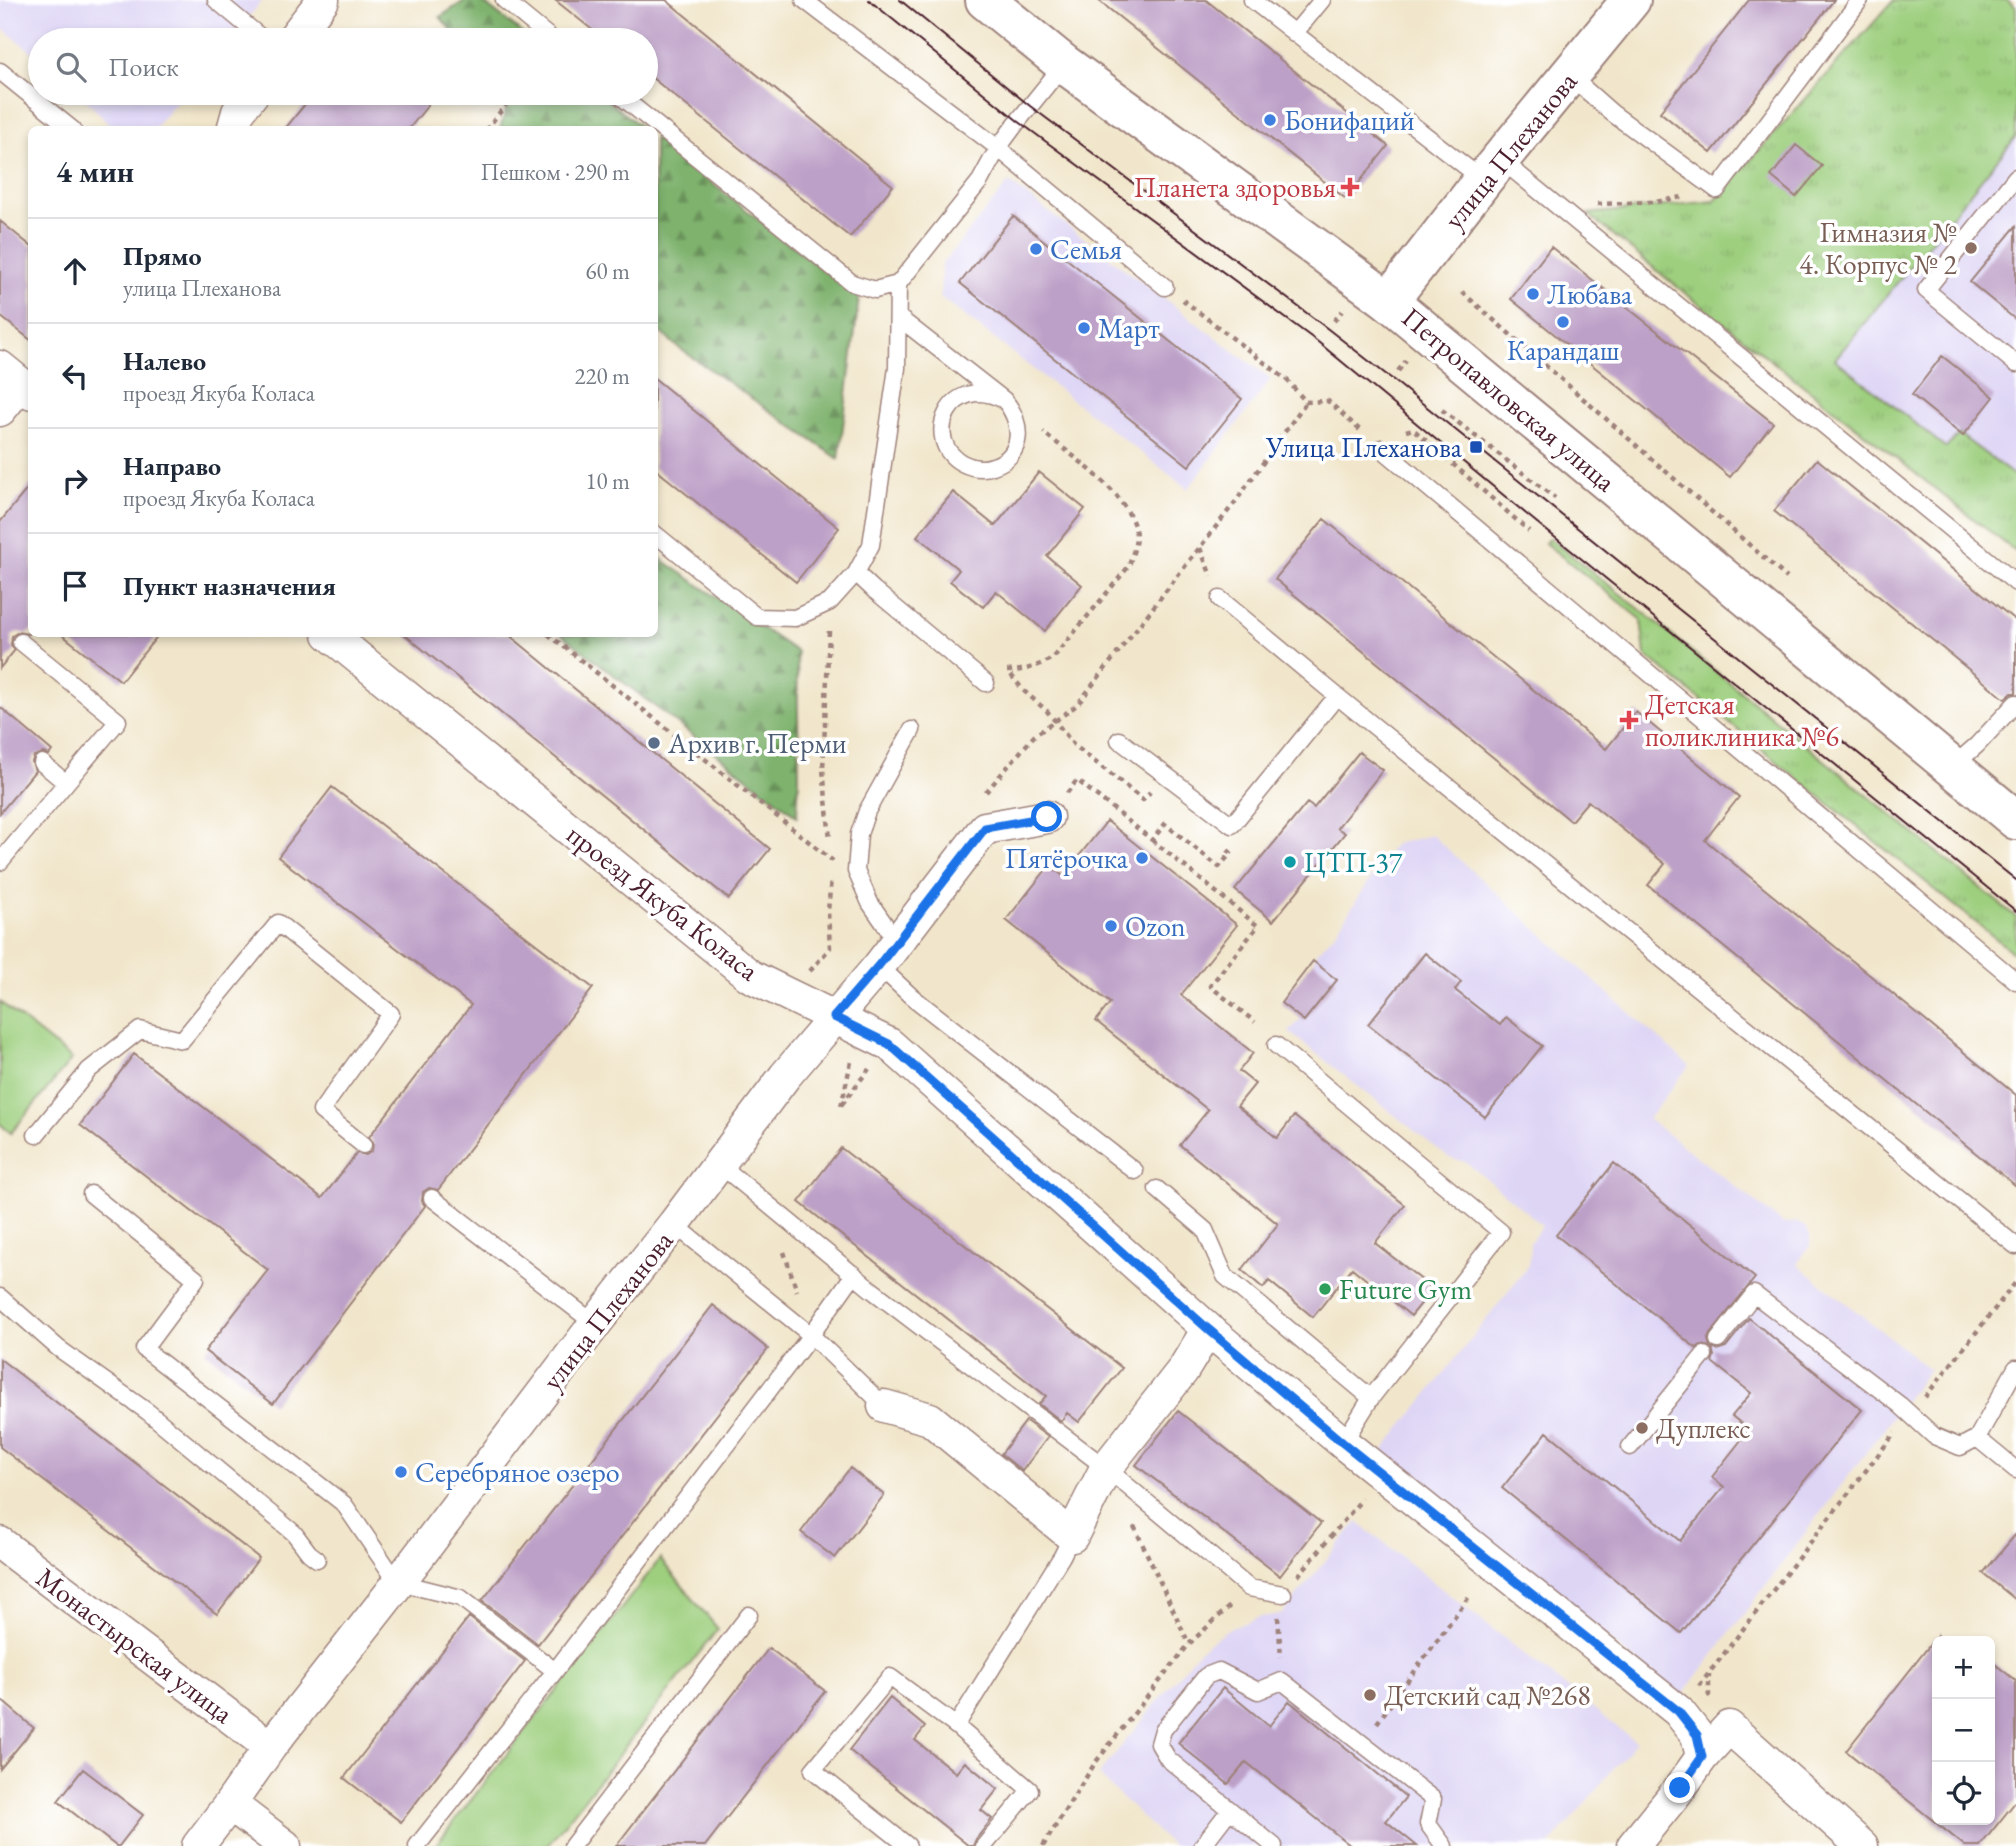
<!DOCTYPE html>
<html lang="ru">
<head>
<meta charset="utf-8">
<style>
	body { margin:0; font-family:"EB Garamond",serif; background:#f2f2f3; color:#1f2937 }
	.controls { position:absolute; right:21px; bottom:21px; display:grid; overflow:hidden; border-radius:10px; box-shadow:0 4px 10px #0003 }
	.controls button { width:63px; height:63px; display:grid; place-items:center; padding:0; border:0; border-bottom:2px solid #e0e1e3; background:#fff; color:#1f2937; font:35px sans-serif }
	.stop { position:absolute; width:21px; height:21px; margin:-16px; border:5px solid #1a73e8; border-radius:50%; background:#fff }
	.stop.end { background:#1a73e8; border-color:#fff; box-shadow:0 2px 7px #0008 }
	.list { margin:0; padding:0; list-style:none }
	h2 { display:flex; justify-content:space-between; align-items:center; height:91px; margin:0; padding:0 28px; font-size:30px }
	h2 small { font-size:23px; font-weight:400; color:#747a83 }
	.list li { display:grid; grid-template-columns:46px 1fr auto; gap:21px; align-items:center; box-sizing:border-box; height:105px; padding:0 28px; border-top:2px solid #e0e1e3 }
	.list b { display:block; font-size:26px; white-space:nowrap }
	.list p { margin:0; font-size:23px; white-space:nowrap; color:#747a83 }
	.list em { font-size:23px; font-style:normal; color:#747a83 }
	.icon { flex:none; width:38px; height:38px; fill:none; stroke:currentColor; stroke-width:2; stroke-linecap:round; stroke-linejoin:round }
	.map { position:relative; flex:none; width:2016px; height:1846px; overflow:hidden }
	.search { position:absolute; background:#fff; box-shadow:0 4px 10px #0003; left:28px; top:28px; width:630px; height:77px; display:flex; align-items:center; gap:18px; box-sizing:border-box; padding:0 24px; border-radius:38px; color:#747a83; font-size:26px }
	.panel { position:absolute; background:#fff; box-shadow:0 4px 10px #0003; left:28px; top:126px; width:630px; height:511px; border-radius:10px }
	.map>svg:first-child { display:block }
	.built { fill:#ded5f5 }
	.grass { fill:url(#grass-tufts); stroke:#747754; stroke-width:2 }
	.forest { fill:url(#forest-firs); stroke:#64684c; stroke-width:2 }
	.park { fill:#9dcf7e; stroke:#747754; stroke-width:2 }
	.building { fill:#bda0c7 }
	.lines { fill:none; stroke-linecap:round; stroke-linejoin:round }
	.service-casing { stroke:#9e827b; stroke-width:19 }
	.minor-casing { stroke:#9e827b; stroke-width:35 }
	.tertiary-casing { stroke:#9e827b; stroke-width:42 }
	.secondary-casing { stroke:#9e827b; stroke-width:42 }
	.path { stroke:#9e827b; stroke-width:4.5; stroke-dasharray:5 5; stroke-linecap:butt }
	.service { stroke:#fff; stroke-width:16 }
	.minor { stroke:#fff; stroke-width:32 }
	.tertiary { stroke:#fff; stroke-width:38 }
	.secondary { stroke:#fff; stroke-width:38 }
	.tram { stroke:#4a1f2b; stroke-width:2 }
	.route { stroke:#1a73e8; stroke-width:9 }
	.shop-dot { fill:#3f7fe0; stroke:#fff; stroke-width:2.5 }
	.health-dot { fill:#e0444e; stroke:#fff; stroke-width:2.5 }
	.education-dot { fill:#8d6e63; stroke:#fff; stroke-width:2.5 }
	.transit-dot { fill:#1a4fb4; stroke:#fff; stroke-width:2.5 }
	.service-dot { fill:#5c6f8a; stroke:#fff; stroke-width:2.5 }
	.culture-dot { fill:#0f9aa8; stroke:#fff; stroke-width:2.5 }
	.leisure-dot { fill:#2e9e5b; stroke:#fff; stroke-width:2.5 }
	.labels { text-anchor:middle; stroke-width:7; stroke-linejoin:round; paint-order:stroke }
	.shop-label { font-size:28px; fill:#366cbe; stroke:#fff; text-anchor:start }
	.street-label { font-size:28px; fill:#4a1f2b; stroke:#fff }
	.health-label { font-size:28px; fill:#be3a42; stroke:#fff; text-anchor:end }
	.education-label { font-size:28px; fill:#785e54; stroke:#fff; text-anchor:start }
	.transit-label { font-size:28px; fill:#164399; stroke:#fff; text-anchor:end }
	.service-label { font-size:28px; fill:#4e5e75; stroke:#fff; text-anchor:start }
	.culture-label { font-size:28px; fill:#0d838f; stroke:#fff; text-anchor:start }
	.leisure-label { font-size:28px; fill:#27864d; stroke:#fff; text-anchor:start }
</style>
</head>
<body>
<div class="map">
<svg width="2016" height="1846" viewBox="0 0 2016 1846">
	<defs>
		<pattern id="grass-tufts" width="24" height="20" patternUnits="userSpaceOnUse" patternTransform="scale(1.75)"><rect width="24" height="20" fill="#9dcf7e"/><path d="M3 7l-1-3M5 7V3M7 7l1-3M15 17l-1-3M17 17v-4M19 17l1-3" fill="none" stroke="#89b16d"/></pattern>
		<pattern id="forest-firs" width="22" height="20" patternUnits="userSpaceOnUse" patternTransform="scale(1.75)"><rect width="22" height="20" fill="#7eb26d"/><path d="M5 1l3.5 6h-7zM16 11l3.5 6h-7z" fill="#69905a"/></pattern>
	</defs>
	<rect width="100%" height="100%" fill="#fff"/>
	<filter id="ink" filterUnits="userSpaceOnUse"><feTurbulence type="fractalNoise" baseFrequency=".0143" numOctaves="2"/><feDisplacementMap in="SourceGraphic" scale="14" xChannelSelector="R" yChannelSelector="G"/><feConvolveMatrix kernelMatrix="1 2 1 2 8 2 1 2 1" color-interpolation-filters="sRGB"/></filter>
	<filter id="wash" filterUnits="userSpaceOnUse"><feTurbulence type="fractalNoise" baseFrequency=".00686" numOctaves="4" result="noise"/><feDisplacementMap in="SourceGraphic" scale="28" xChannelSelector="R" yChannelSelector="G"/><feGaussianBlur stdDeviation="1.57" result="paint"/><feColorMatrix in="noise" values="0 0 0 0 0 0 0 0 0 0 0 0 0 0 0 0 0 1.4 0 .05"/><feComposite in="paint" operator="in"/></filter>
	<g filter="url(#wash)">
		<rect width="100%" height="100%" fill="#f1e6cb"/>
		<path class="built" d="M 0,0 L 263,0 L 229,40 L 40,40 L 40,58 L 0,27 Z
			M 79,93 L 184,93 L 153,130 L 114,129 Z
			M 2016,137 L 2016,477 L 1959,434 L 1946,448 L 1835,359 Z
			M 1009,182 L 1271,379 L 1188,489 L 940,297 L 942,264 Z
			M 1432,835 L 1689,1066 L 1648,1119 L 1784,1224 L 1796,1222 L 1805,1227 L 1810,1235 L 1810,1245 L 1797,1264 L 1929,1369 L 1680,1699 L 1383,1451 L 1529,1265 L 1530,1243 L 1542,1225 L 1466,1162 L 1449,1158 L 1289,1032 L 1301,1019 L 1304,1021 L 1337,980 L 1313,961 L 1317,953 L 1335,933 L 1394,844 Z
			M 1357,1522 L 1636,1742 L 1549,1846 L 1172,1846 L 1098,1775 L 1200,1649 L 1226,1630 L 1260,1617 L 1282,1614 Z"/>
		<path class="grass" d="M 1894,0 L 2007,0 L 2016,7 L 2016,137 L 1835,359 L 1946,448 L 1959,434 L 2016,477 L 2016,552 L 1666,278 L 1588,214 L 1714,201 Z
			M 1549,538 L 1647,615 L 2016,917 L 2016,955 L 1645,655 L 1641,619 L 1545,543 Z"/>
		<path class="forest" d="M 466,0 L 480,0 L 531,40 L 460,40 L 440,17 Z
			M 505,93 L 598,93 L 644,129 L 500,129 L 509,98 Z
			M 654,138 L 859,298 L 839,459 L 679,348 L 655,328 Z
			M 655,555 L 797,652 L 799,776 L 797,816 L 561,634 L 654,634 Z"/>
		<path class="park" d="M 0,1002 L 72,1059 L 11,1133 L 0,1124 Z
			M 660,1559 L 718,1629 L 547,1846 L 435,1846 Z"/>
		<g id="blocks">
			<path class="building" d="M 555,0 L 666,0 L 893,186 L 850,237 L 646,73 L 646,40 L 605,40 Z
				M 1098,0 L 1206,0 L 1388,146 L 1346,199 Z
				M 1749,0 L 1834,0 L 1711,153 L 1660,112 Z
				M 314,93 L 413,93 L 428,105 L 408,130 L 284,130 Z
				M 1796,145 L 1822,166 L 1796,197 L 1771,176 Z
				M 1013,216 L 1242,399 L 1189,466 L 960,283 Z
				M 0,221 L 32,247 L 32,341 L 0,316 Z
				M 2016,226 L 2016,320 L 1970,282 Z
				M 1551,247 L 1773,423 L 1730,477 L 1511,299 Z
				M 1942,356 L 1994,397 L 1963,436 L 1912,395 Z
				M 654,378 L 839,528 L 796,582 L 654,468 Z
				M 1817,459 L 2016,621 L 2016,693 L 2012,693 L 2005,699 L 1774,511 Z
				M 1039,472 L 1085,509 L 1047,556 L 1082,585 L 1045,631 L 996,591 L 983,607 L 950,581 L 959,570 L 917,536 L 953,492 L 995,526 Z
				M 32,483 L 32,629 L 28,634 L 18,632 L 12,636 L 11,645 L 15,650 L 0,668 L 0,522 Z
				M 1324,519 L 1606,749 L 1636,712 L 1739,797 L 1705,840 L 2016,1095 L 2016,1186 L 1648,885 L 1665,864 L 1588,801 L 1571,821 L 1275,579 Z
				M 61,634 L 159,634 L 121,681 Z
				M 404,634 L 508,634 L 770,849 L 729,899 Z
				M 0,707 L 52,751 L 49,755 L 43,753 L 34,756 L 32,762 L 35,771 L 0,813 Z
				M 1359,752 L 1383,770 L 1337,828 L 1345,833 L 1273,921 L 1235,890 L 1307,803 L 1314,808 Z
				M 332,787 L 593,988 L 438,1190 L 429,1188 L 423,1192 L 422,1201 L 425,1206 L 273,1404 L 205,1351 L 268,1270 L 80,1125 L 134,1054 L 322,1198 L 357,1153 L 366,1155 L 372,1151 L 373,1142 L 369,1137 L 471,1005 L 278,857 Z
				M 1107,821 L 1237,925 L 1181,995 L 1253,1053 L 1239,1071 L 1255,1084 L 1237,1106 L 1277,1138 L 1294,1116 L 1405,1205 L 1375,1243 L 1433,1289 L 1411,1316 L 1352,1268 L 1313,1317 L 1269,1281 L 1263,1288 L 1242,1270 L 1278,1224 L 1180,1145 L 1208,1110 L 1096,1021 L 1110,1003 L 1006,920 L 1050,865 L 1063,876 Z
				M 1425,953 L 1461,982 L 1455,990 L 1500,1025 L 1506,1017 L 1542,1046 L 1485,1117 L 1368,1024 Z
				M 1313,961 L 1337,980 L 1304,1021 L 1281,1003 Z
				M 841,1148 L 1122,1368 L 1079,1422 L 1067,1413 L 1061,1421 L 1039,1404 L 1046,1396 L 799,1202 Z
				M 1614,1163 L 1755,1278 L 1710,1334 L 1708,1339 L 1710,1347 L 1701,1345 L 1696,1348 L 1556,1235 Z
				M 713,1305 L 768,1349 L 538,1644 L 482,1601 Z
				M 1749,1318 L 1862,1410 L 1681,1633 L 1502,1488 L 1547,1432 L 1680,1541 L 1724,1487 L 1712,1477 L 1749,1430 L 1732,1416 L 1751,1393 L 1712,1362 L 1714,1356 L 1712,1348 L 1717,1350 L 1726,1347 Z
				M 0,1359 L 259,1558 L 217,1614 L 0,1447 Z
				M 1178,1411 L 1321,1523 L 1280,1576 L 1136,1465 Z
				M 1026,1421 L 1048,1437 L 1022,1471 L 1001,1454 Z
				M 850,1468 L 884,1495 L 835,1558 L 801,1532 Z
				M 2016,1534 L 2016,1600 L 1983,1573 Z
				M 469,1617 L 525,1661 L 401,1822 L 344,1778 Z
				M 1937,1636 L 1937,1820 L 1990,1820 L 1990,1660 L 2016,1681 L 2016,1801 L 1980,1846 L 1965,1846 L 1846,1751 Z
				M 769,1648 L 825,1691 L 705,1846 L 616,1846 Z
				M 1223,1688 L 1269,1726 L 1289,1701 L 1406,1797 L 1386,1821 L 1417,1846 L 1351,1846 L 1246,1762 L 1228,1784 L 1178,1743 Z
				M 890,1698 L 925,1727 L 915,1740 L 956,1773 L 965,1762 L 998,1789 L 981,1810 L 992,1819 L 976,1839 L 973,1846 L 969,1846 L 849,1750 Z
				M 0,1699 L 34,1728 L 0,1769 Z
				M 83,1769 L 143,1815 L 119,1846 L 116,1846 L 58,1801 Z"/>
		</g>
	</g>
	<g filter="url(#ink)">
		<use href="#blocks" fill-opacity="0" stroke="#9e827b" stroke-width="2"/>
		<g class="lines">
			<defs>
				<path id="service" d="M 216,0 L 264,40
					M 504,0 L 553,40
					M 804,0 L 998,148 L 1165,287
					M 1252,0 L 1483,180
					M 1294,34 L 1322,0
					M 0,71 L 73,130
					M 1570,76 L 1612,113 L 1717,190 L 1860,0
					M 617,93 L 852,283 L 875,290 L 898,284
					M 1500,159 L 2016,583
					M 2016,177 L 1926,290 L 2016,364
					M 898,317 L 1004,400 C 1023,421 1025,456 993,466 C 982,470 972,468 962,463 C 921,441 949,371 1004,400
					M 1381,448 L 2016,981
					M 654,533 L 757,617 L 795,618 L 830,602 L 856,573 L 871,545 L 897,368 L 898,284 L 980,181 L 998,148 L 1018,121 L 1064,64
					M 856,573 L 874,590 L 986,683
					M 1220,599 L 1337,696 L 2016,1246
					M 21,642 L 118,721 L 66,783
					M 1119,740 L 1232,825 L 1337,696
					M 1952,767 L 1977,745 L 2016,703
					M 0,862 L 66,783 L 42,763
					M 897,942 L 870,903 L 856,871 L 859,834 L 867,811 L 912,730
					M 879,966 L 911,996 L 1135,1171
					M 1276,1045 L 1501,1232 L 1371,1398
					M 36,1135 L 89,1070 L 140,1030 L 182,1040 L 278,923 L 391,1014 L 321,1111 L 363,1145
					M 719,1164 L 872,1290 L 1106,1468 L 1249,1588 L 1283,1594
					M 1157,1189 L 1205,1230 L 1225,1276 L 1371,1398 L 1343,1443
					M 91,1194 L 196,1279 L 144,1349 L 344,1504 L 397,1582 L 461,1598 L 555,1671 L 417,1846
					M 432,1198 L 595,1324
					M 674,1224 L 811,1335 L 884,1406
					M 0,1297 L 58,1348 L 148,1412 L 294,1533 L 309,1553 L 317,1559
					M 1718,1340 L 1754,1294 L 1900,1405 L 1934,1436 L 1960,1447 L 1977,1438 L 2016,1368
					M 1977,1438 L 2016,1470
					M 1630,1447 L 1704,1355
					M 555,1671 L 811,1335 L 854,1274
					M 956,1726 L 1062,1556 L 1072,1536
					M 572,1846 L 749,1615
					M 908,1846 L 813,1770 L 890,1677 L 956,1726 L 1030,1790 L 984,1846
					M 1202,1846 L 1229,1811
					M 1274,1846 L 1168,1759 L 1159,1744 L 1163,1730 L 1206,1676 L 1219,1671 L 1258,1691 L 1282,1681 L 1433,1799 L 1428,1824 L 1444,1846"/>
				<path id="minor" d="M 292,40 L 323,0
					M 233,130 L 238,112 L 253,93
					M 0,367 L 32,393
					M 0,410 L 21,384
					M 329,634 L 750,976 L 889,1044 L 1208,1329 L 1343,1443 L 1678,1711 L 1697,1735 L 1702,1757 L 1680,1788 L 1633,1846
					M 884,1406 L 930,1419 L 1072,1536 L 1106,1468 L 1183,1370 L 1208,1329
					M 0,1543 L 270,1747
					M 1702,1757 L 1729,1727 L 1862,1846
					M 230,1804 L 285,1846
					M 198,1846 L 230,1804 L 270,1747 L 393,1590 L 595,1324 L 674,1224 L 785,1076 L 879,966 L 985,828 L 1047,817"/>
				<path id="tertiary" d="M 1389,301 L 2016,820"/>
				<path id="secondary" d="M 985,0 L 1064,64 L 1389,301 L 1483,180 L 1631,0"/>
			</defs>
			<use href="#service" class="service-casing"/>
			<use href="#minor" class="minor-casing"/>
			<use href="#tertiary" class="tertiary-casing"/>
			<use href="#secondary" class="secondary-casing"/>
			<path class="path" d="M 486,130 L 515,93
				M 1597,204 L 1655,202 L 1682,197
				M 1462,292 L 1787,578
				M 1183,300 L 1287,380 L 1306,402 L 1328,401 L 1362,432
				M 1334,321 L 1342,311
				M 1398,371 L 1406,361
				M 1442,410 L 1555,498
				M 1406,431 L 1413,429 L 1529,531
				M 1200,548 L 1211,576
				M 829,631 L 823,769 L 830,839
				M 548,634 L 833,861
				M 1007,671 C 1025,671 1039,666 1054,657 L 1129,566 C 1132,555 1138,541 1135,529 C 1125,491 1072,456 1043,432
				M 1011,675 L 1024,691 L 1047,711 L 1074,745 L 1143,800 L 1150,792
				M 986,792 L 1034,736 L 1077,705 L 1236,501 L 1306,402
				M 1067,793 L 1077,780 L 1152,840 L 1165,824 L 1219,867 L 1231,853 L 1228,850
				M 1152,840 L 1258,926 L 1210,986 L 1255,1022
				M 810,971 L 830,948 L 828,911 L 831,879
				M 842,1104 L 869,1069
				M 841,1106 L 851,1062
				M 784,1252 L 797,1291
				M 1925,1397 L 2016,1282
				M 1134,1526 L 1189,1644
				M 1298,1576 L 1362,1499
				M 1278,1617 L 1281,1657
				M 1699,1686 L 1895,1433
				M 1707,1696 L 1709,1695 L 1709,1674
				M 1377,1723 L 1471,1594
				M 1043,1846 L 1095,1763 L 1189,1644 L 1231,1605"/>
			<use href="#service" class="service"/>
			<use href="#minor" class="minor"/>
			<use href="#tertiary" class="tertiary"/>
			<use href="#secondary" class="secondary"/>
			<path class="tram" d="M 869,0 L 1018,121 L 1318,342 L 1536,522 L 2016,911
				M 900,0 L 1030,106 L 1328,329 L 1392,379 L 2016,880"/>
		</g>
	</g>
	<g class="lines" filter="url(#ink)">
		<path class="route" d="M 1047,817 L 985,828 L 879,965 L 834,1017 L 889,1044 L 1208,1329 L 1343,1443 L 1678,1711 L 1697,1735 L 1702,1757 L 1680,1788"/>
	</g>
	<g class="shop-dot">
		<circle cx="1270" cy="120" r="7"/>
		<circle cx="1036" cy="249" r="7"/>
		<circle cx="1533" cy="294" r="7"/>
		<circle cx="1563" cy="322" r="7"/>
		<circle cx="1084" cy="328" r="7"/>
		<circle cx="1142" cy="858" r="7"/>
		<circle cx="1111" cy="926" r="7"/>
		<circle cx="401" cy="1472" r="7"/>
	</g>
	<g class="health-dot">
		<path d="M1346.5 176.5h7v7h7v7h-7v7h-7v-7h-7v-7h7z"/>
		<path d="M1625.5 709.5h7v7h7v7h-7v7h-7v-7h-7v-7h7z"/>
	</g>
	<g class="education-dot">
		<circle cx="1971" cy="248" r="7"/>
		<circle cx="1642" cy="1428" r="7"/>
		<circle cx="1370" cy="1695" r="7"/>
	</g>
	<rect class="transit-dot" x="1469" y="440" width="14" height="14" rx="3.5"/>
	<circle class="service-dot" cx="654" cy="743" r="7"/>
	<circle class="culture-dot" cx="1290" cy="862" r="7"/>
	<circle class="leisure-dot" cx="1325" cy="1289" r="7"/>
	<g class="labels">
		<g class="shop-label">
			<text x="1284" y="130">Бонифаций</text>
			<text x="1050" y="259">Семья</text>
			<text x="1547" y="304">Любава</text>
			<text x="1098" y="338">Март</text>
			<text x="1563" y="360" text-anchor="middle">Карандаш</text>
			<text x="1128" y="868" text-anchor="end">Пятёрочка</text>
			<text x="1125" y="936">Ozon</text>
			<text x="415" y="1482">Серебряное озеро</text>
		</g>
		<g class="street-label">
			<text transform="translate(1510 150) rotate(-51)" y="10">улица Плеханова</text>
			<text transform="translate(1509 399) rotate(40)" y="10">Петропавловская улица</text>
			<text transform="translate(663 902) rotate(38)" y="10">проезд Якуба Коласа</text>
			<text transform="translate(607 1310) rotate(-52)" y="10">улица Плеханова</text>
			<text transform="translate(135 1645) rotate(37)" y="10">Монастырская улица</text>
		</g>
		<g class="health-label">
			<text x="1336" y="197">Планета здоровья</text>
			<text x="1645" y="714" text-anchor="start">Детская<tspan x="1645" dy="32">поликлиника №6</tspan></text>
		</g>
		<g class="education-label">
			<text x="1957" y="242" text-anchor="end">Гимназия №<tspan x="1957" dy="32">4. Корпус № 2</tspan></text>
			<text x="1656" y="1438">Дуплекс</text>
			<text x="1384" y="1705">Детский сад №268</text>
		</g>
		<g class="transit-label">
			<text x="1462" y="457">Улица Плеханова</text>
		</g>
		<g class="service-label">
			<text x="668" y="753">Архив г. Перми</text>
		</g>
		<g class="culture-label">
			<text x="1304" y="872">ЦТП-37</text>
		</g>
		<g class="leisure-label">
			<text x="1339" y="1299">Future Gym</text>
		</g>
	</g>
</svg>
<div class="controls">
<button>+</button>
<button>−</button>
<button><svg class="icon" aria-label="locate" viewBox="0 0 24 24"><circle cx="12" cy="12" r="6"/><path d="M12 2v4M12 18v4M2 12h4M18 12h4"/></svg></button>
</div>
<div class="stop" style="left:1047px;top:817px"></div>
<div class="stop end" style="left:1680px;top:1788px"></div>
<div class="search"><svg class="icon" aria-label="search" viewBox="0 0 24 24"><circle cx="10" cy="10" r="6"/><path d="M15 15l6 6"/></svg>Поиск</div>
<section class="panel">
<h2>4 мин<small>Пешком · 290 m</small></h2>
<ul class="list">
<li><svg class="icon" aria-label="ahead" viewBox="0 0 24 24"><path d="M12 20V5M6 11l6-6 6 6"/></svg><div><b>Прямо</b><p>улица Плеханова</p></div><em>60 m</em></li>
<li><svg class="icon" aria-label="left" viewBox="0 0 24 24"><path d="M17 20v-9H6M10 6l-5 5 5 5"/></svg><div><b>Налево</b><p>проезд Якуба Коласа</p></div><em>220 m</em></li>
<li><svg class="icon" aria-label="right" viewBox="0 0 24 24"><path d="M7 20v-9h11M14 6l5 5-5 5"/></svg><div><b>Направо</b><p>проезд Якуба Коласа</p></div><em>10 m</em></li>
<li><svg class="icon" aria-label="arrive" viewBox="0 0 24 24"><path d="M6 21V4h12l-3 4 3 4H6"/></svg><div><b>Пункт назначения</b></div></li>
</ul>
</section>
</div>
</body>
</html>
